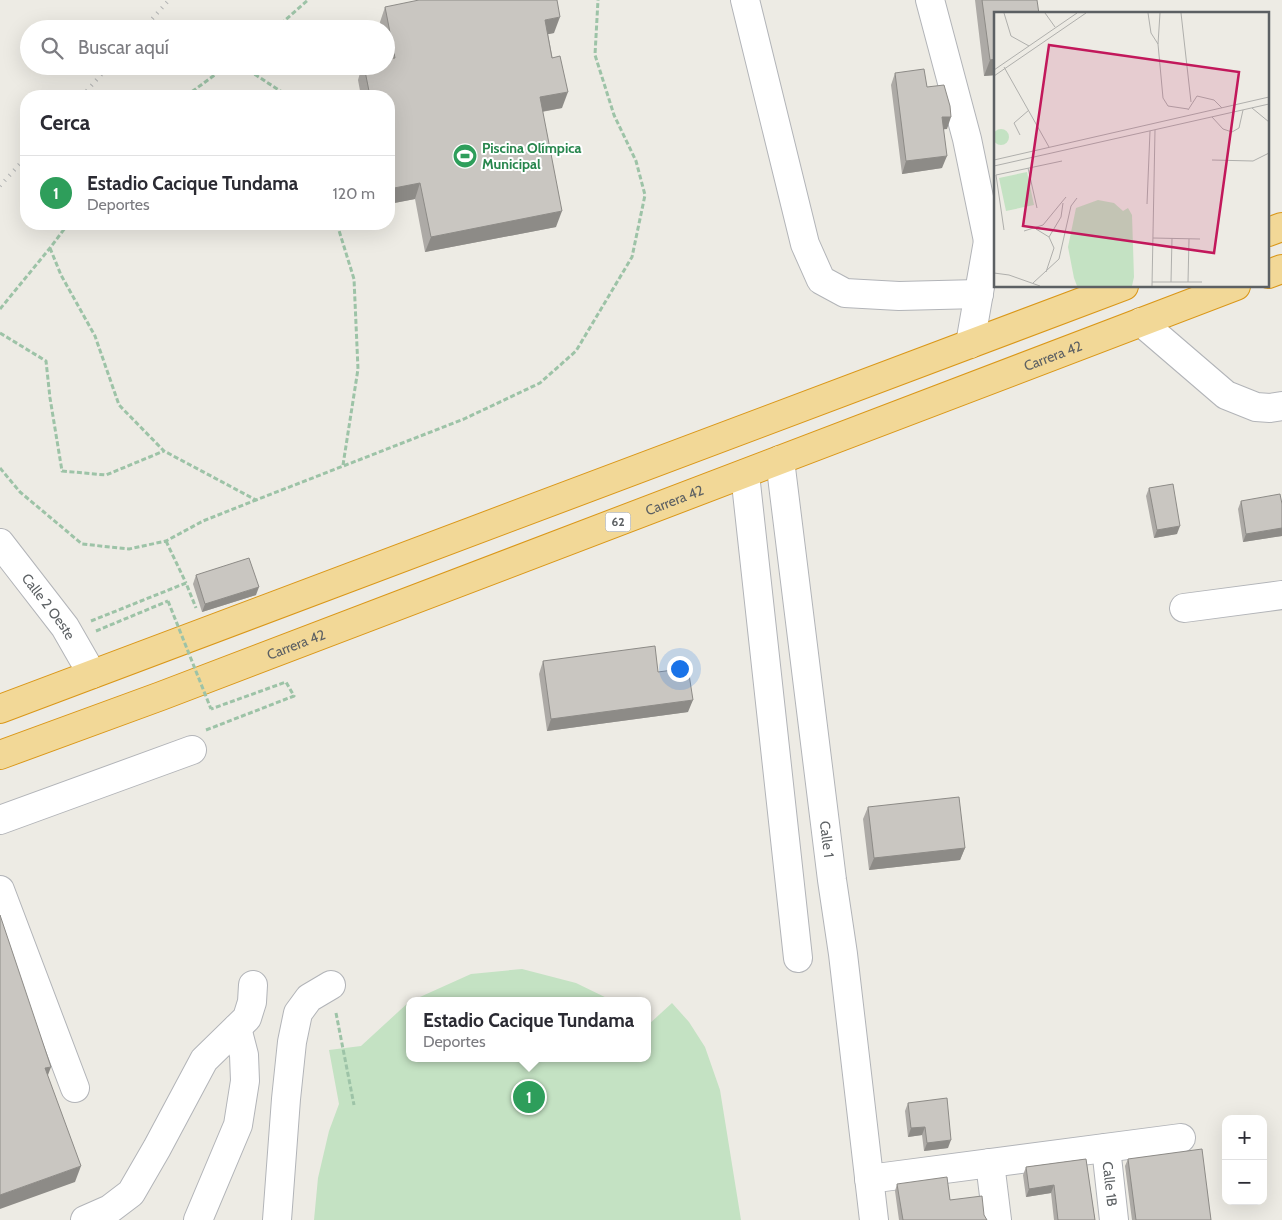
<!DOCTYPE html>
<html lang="es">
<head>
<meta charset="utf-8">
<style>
	body { margin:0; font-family:Cabin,sans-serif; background:#f2f2f3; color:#2b2b33 }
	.controls { position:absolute; right:15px; bottom:15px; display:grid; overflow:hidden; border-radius:10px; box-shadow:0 5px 20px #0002 }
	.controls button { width:45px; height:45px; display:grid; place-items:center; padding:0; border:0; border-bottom:1px solid #e1e1e2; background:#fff; color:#2b2b33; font:25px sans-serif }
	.you { position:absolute; left:679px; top:668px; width:18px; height:18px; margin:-12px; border:4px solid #fff; border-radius:50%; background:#1a73e8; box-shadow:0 0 0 8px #1a73e833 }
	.badge { display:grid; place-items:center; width:32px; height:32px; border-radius:50%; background:#d74740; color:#fff; font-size:16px; font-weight:700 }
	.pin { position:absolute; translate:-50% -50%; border:2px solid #fff; box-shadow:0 1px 5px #0006 }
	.popup { position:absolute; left:406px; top:997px; width:245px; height:65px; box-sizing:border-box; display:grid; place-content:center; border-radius:10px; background:#fff; filter:drop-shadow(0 1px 4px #0005); font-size:16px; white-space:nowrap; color:#7c7c81 }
	.popup b { font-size:19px; color:#2b2b33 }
	.popup::after { content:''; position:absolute; left:50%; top:100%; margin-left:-10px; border:10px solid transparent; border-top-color:#fff }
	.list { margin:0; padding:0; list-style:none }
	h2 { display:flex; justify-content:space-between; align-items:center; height:65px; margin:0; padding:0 20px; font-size:21px }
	h2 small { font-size:16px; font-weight:400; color:#7c7c81 }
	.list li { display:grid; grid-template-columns:32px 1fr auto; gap:15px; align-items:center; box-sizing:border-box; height:75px; padding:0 20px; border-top:1px solid #e1e1e2 }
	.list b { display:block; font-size:19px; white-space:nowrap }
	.list p { margin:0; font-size:16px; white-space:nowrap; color:#7c7c81 }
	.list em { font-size:16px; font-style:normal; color:#7c7c81 }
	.icon { flex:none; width:28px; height:28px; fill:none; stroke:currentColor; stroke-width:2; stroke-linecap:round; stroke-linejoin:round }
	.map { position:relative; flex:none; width:1282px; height:1220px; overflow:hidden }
	.search { position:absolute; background:#fff; box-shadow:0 5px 20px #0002; left:20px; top:20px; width:375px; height:55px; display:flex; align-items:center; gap:12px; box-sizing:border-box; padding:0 18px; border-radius:28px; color:#7c7c81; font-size:19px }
	.panel { position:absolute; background:#fff; box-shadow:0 5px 20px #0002; left:20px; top:90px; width:375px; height:140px; border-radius:20px }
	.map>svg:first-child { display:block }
	.green { fill:#c4e2c3 }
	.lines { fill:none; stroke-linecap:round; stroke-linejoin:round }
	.minor-casing { stroke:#b2b4b8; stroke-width:30 }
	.highway-casing { stroke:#da9718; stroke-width:30 }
	.path { stroke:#9dc3a7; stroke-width:3; stroke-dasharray:5 2.5; stroke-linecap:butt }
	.minor { stroke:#fff; stroke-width:28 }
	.highway { stroke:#f2d897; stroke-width:28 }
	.rail { stroke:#b2b3b3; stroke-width:4; stroke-dasharray:1 6; stroke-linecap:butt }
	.path-bridge { stroke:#9dc3a7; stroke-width:3; stroke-dasharray:5 2.5; stroke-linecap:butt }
	.wall { fill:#adaaa6 }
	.shaded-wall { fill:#8d8b87 }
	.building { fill:#c9c6c1; stroke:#8d8b87 }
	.labels { text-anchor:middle; stroke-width:4; stroke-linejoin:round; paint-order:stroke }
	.shield { fill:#fff; stroke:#8d9092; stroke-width:1 }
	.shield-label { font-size:12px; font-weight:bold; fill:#5c6063 }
	.leisure-label { font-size:14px; font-weight:bold; fill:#27864d; stroke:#fff; text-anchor:start }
	.street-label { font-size:14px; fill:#5c6063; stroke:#fff }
	.inset-road { fill:none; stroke:#afafac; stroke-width:1 }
	.view { fill:#c2185b; fill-opacity:0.15; stroke:#c2185b; stroke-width:2.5 }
	.inset-edge { fill:none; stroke:#5c6063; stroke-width:2.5 }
</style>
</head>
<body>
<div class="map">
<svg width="1282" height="1220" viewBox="0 0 1282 1220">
	<rect width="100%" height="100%" fill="#edebe4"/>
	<path class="green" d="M 522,969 L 576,983 L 613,1001 L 411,1001 L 471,974 Z
		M 410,1001 L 410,1058 L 648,1058 L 648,1025 L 672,1003 L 689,1022 L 705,1047 L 720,1090 L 741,1220 L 314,1220 L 318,1178 L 329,1131 L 339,1104 L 329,1050 L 361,1046 Z"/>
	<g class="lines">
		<defs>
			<g id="minor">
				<path d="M 745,0 L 805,244 L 821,280 L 845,293 L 899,296 L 979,294"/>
				<path d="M 930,0 L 967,139 L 988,241"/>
				<path d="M 1141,322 L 1226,395 L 1256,407 L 1270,408 L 1282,406"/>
				<path d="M 970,344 L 988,241 L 996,230"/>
				<path id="s1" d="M 780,460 L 832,880 L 843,954 L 874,1220"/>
				<path d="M 745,474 L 798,958"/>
				<path id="s2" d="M 0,543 L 65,627 L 92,674"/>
				<path d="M 1184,608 L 1282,595"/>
				<path d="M 0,820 L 192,750"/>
				<path d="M 0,890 L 75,1088"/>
				<path id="s3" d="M 1106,1148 L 1114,1220"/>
				<path d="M 990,1163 L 997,1220"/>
				<path d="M 869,1179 L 1181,1138"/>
				<path d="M 85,1220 L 110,1209 L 131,1193 L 157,1148 L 204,1060 L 247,1018 L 252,1002 L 253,985"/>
				<path d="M 198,1220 L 238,1125 L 245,1081 L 244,1055 L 237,1028"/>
				<path d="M 277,1220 L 286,1099 L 292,1042 L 298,1013 L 309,998 L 331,985"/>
			</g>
			<g id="highway">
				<path d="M 1268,232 L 1282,227"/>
				<path d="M 1268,274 L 1282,269"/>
				<path d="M 0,709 L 1124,286"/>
				<path id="s4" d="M 0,755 L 161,696 L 1236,286"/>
			</g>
		</defs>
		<use href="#minor" class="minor-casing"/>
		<use href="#highway" class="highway-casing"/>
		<path class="path" d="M 275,29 L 308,0
			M 242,66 L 288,96
			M 186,96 L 227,66
			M 337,224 L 354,279 L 358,369 L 343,465
			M 50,248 L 61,275 L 95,336 L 119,405 L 164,451 L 256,500 L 464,419 L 540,383 L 576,351 L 632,257 L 645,195 L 636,161 L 614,115 L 595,55 L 598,0
			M 0,309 L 50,248 L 68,224
			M 0,333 L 46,361 L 50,398 L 62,471 L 106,475 L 164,451
			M 0,468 L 20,492 L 82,544 L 129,549 L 166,541 L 203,521 L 256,500
			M 166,541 L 186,583
			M 91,621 L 186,583 L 196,608
			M 96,631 L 168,601
			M 206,730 L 294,696 L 286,682 L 211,709
			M 336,1013 L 354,1105"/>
		<use href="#minor" class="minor"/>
		<use href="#highway" class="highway"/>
		<path class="rail" d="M 143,29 L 169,0
			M 82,96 L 109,66
			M 0,186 L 26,157"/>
		<path class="path-bridge" d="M 168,601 L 211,709"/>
	</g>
	<path class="wall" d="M 975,0 L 1037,0 L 996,75 L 984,76 Z
		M 385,7 L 554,33 L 548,34 L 562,108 L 542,112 L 556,227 L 425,252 L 415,199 L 389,204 L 389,96 L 361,96 L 358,80 L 362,66 L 386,66 L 386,29 L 381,29 L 380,22 Z
		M 895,73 L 927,87 L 947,129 L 943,129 L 942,168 L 902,174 L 891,85 Z
		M 1149,488 L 1177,534 L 1154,538 L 1146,496 Z
		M 1241,501 L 1282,504 L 1282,536 L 1243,542 L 1238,509 Z
		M 196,575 L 256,595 L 202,612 L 193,584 Z
		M 543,661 L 658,672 L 688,712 L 547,731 L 539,674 Z
		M 868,807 L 965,848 L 960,860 L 869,870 L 863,819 Z
		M 908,1103 L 948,1148 L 924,1151 L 922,1135 L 908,1137 L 905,1111 Z
		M 1086,1159 L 1095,1220 L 1054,1220 L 1051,1193 L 1026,1197 L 1023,1175 L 1026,1167 Z
		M 1128,1159 L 1211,1220 L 1132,1220 L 1125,1166 Z
		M 897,1184 L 950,1200 L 984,1215 L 987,1220 L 899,1220 L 895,1191 Z"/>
	<path class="shaded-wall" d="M 560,17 L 554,33 L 539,36 L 545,20 Z
		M 996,59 L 996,75 L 984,76 L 990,60 Z
		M 568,92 L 562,108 L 534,113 L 540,97 Z
		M 942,117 L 951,117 L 947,129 L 937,130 Z
		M 947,156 L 942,168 L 902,174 L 906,161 Z
		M 420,183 L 415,199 L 389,204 L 389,189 Z
		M 562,211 L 556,227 L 425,252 L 431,237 Z
		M 1180,526 L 1177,534 L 1154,538 L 1157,530 Z
		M 1282,528 L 1282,536 L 1243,542 L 1246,534 Z
		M 259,587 L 256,595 L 202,612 L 205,604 Z
		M 693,700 L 688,712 L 547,731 L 551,719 Z
		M 965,848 L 960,860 L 869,870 L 874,858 Z
		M 51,1067 L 45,1083 L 45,1068 Z
		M 925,1127 L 922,1135 L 908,1137 L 911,1128 Z
		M 951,1140 L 948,1148 L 924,1151 L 927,1143 Z
		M 81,1166 L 75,1182 L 0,1209 L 0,1195 Z
		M 1054,1185 L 1051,1193 L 1026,1197 L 1029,1189 Z"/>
	<path class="building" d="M 419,0 L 557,0 L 560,17 L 545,20 L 552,58 L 560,56 L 568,92 L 540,97 L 562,211 L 431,237 L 420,183 L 389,189 L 389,96 L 370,96 L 364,66 L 386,66 L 386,59 L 395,58 L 385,7 Z
		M 982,0 L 1037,0 L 1039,14 L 996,14 L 996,59 L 990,60 Z
		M 924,69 L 927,87 L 944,85 L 950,106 L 951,117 L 942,117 L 947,156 L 906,161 L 895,73 Z
		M 1173,484 L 1180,526 L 1157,530 L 1149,488 Z
		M 1280,494 L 1282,504 L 1282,528 L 1246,534 L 1241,501 Z
		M 249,558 L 259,587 L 205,604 L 196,575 Z
		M 655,646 L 658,672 L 688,668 L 693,700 L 551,719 L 543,661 Z
		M 959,797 L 965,848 L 874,858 L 868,807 Z
		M 0,915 L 51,1067 L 45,1068 L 81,1166 L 0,1195 Z
		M 947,1098 L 951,1140 L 927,1143 L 925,1127 L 911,1128 L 908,1103 Z
		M 1202,1149 L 1211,1220 L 1136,1220 L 1128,1159 Z
		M 1086,1159 L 1095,1220 L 1058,1220 L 1054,1185 L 1029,1189 L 1026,1167 Z
		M 947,1177 L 950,1200 L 982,1196 L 984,1215 L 987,1220 L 903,1220 L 897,1184 Z"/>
	<defs>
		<symbol id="stadium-disc" viewBox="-11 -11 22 22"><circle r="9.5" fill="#2e9e5b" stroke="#fff"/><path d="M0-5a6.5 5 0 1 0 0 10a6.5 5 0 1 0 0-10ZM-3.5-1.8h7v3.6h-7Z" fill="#fff"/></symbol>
	</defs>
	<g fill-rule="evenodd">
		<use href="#stadium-disc" x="451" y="142" width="28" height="28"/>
	</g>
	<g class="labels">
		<rect class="shield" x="605.5" y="512.5" width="25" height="19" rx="4"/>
		<g class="shield-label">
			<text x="618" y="526">62</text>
		</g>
		<g class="leisure-label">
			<text x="482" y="153">Piscina Olímpica<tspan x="482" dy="16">Municipal</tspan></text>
		</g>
		<g class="street-label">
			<text dy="5" stroke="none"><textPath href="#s4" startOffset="1126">Carrera 42</textPath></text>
			<text dy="5" stroke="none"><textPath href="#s4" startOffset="721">Carrera 42</textPath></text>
			<text dy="5" stroke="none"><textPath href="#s2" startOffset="80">Calle 2 Oeste</textPath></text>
			<text dy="5" stroke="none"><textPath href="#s4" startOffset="316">Carrera 42</textPath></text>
			<text dy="5" stroke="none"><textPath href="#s1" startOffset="382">Calle 1</textPath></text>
			<text dy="5" stroke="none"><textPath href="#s3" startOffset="36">Calle 1B</textPath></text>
		</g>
	</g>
	<g transform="translate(994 12)">
		<rect width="275" height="275" fill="#edebe4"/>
		<path d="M-1 125a8 8 0 1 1 16 0a8 8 0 1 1-16 0ZM 33,160 L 40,193 L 12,199 L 5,166 ZM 104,188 L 120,191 L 129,199 L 134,196 L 138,203 L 140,265 L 138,274 L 83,274 L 80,266 L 74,235 L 82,196 Z" fill="#c4e2c3"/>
		<path class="inset-road" d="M 10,1 L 17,24 L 35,34M 51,1 L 61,15M 154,1 L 157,21 L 164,32M 166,1 L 164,32 L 169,86 L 174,94 L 194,97M 187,1 L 197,90M 10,55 L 55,135M 0,58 L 83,1M 0,64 L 92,1M 258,96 L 275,110M 194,98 L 203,84 L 220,88 L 228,96M 218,105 L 229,117 L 238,120 L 245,116 L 249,98M 26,123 L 20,111 L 35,98M 0,148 L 275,85M 218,148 L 259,149 L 275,141M 0,154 L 275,92M 34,156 L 43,196M 153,192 L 156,119M 42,217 L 55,225 L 60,236 L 52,260M 10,218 L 2,163 L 68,149M 30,219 L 49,213 L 72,185M 55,225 L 67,205 L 69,191M 159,226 L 206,227M 0,261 L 15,263 L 46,274M 158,270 L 208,270M 177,270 L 178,226M 194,270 L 195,227M 39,271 L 65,247 L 77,194 L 83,186M 158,274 L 161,118"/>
		<path class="view" d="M 55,33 L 245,60 L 220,241 L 29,214 Z"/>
		<rect width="275" height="275" class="inset-edge"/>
	</g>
</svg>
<div class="controls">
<button>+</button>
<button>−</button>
</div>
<div class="you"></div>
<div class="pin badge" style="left:529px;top:1097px;background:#2e9e5b">1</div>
<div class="popup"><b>Estadio Cacique Tundama</b>Deportes</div>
<div class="search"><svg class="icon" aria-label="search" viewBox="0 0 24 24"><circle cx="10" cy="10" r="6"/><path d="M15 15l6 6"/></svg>Buscar aquí</div>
<section class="panel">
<h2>Cerca<small></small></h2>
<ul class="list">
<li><span class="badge" style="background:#2e9e5b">1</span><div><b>Estadio Cacique Tundama</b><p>Deportes</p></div><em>120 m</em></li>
</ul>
</section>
</div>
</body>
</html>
